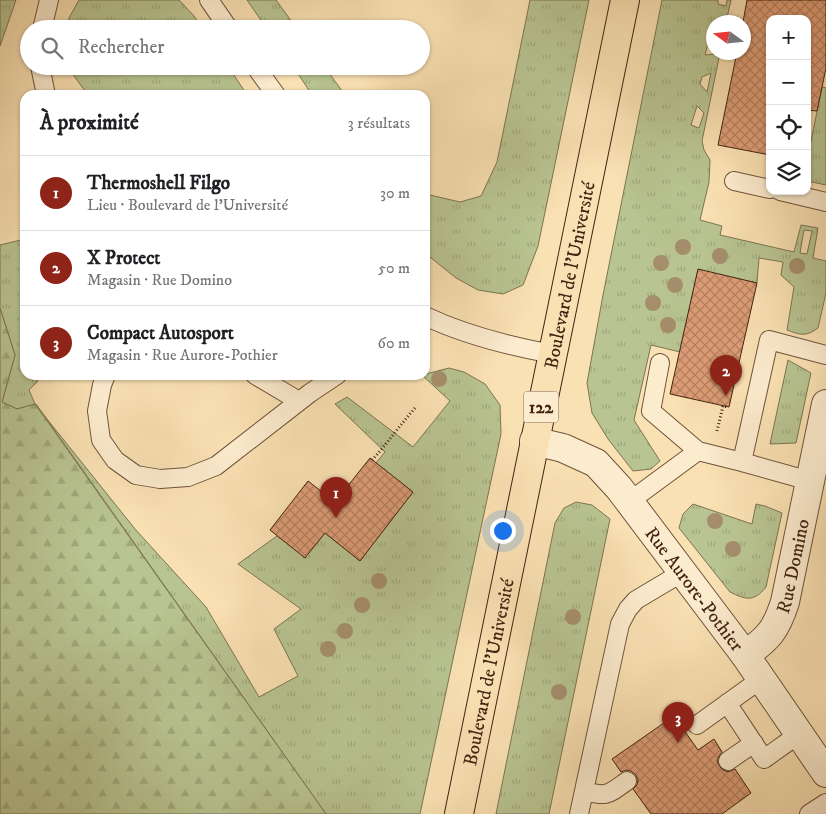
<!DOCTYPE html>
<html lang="fr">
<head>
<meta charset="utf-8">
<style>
	body { margin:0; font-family:"IM FELL DW Pica",serif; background:#f6f6f6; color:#202124 }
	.controls { position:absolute; right:15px; top:15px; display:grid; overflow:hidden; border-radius:10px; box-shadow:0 1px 4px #0004 }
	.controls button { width:45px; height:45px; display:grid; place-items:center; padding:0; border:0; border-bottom:1px solid #e0e0e0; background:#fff; color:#202124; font:25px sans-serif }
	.compass { position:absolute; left:706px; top:15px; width:45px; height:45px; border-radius:50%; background:#fff; box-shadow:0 1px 4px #0004; rotate:285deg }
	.you { position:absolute; left:502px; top:530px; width:18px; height:18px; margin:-12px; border:4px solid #fff; border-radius:50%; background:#1a73e8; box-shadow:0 0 0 8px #1a73e833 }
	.badge { display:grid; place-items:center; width:32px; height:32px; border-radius:50%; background:#8f2418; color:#fff; font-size:16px; font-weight:700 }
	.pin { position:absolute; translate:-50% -41px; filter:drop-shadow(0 1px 2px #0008) }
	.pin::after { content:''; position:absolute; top:26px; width:18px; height:15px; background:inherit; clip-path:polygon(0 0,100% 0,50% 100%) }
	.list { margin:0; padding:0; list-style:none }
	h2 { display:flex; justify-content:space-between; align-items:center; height:65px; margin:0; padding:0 20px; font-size:21px }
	h2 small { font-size:16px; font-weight:400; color:#757577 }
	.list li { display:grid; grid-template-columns:32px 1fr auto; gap:15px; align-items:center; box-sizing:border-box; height:75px; padding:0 20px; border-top:1px solid #e0e0e0 }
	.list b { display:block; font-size:19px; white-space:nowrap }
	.list p { margin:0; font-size:16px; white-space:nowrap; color:#757577 }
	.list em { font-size:16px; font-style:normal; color:#757577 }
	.icon { flex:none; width:28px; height:28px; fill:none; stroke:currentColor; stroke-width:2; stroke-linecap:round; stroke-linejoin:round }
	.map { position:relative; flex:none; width:826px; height:814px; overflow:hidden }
	.search { position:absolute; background:#fff; box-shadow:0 1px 4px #0004; left:20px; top:20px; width:410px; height:55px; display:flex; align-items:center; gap:12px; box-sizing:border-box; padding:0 18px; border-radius:28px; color:#757577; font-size:19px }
	.panel { position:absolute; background:#fff; box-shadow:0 1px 4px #0004; left:20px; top:90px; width:410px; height:290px; border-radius:15px }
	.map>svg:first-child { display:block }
	.grass { fill:url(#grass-tufts); stroke:#7d7452; fill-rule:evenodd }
	.forest { fill:url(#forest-firs); stroke:#7d7452 }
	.building { fill:url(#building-cross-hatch); stroke:#422312 }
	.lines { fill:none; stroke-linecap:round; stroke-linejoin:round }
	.service-casing { stroke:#70523a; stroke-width:20 }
	.minor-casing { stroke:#70523a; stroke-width:30 }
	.primary-casing { stroke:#422312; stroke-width:30 }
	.path { stroke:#422312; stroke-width:3; stroke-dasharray:1 2.5; stroke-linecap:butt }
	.service { stroke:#fcecce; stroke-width:18 }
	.minor { stroke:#fcecce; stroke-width:28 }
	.primary { stroke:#fae1b3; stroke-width:28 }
	.tree { fill:#a58e6c }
	.labels { text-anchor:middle; stroke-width:4; stroke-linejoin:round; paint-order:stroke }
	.shield { fill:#fcecce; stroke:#7a5f4a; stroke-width:1 }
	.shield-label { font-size:18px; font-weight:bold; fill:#422312 }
	.street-label { font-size:19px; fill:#422312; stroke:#fcecce }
</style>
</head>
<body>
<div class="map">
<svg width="826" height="814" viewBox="0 0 826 814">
	<defs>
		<pattern id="grass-tufts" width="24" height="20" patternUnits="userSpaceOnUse" patternTransform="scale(1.25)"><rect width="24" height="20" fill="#b8c491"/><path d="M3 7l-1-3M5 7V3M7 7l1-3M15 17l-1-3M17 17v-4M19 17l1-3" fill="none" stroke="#9fa87c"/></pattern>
		<pattern id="forest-firs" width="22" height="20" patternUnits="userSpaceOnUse" patternTransform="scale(1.25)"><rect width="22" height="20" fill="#b8c491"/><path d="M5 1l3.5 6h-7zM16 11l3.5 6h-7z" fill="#9fa87c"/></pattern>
		<pattern id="building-cross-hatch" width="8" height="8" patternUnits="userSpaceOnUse" patternTransform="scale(1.25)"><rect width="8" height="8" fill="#dd9d76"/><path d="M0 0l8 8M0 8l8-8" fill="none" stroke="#b5805f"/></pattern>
	</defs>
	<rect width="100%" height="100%" fill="#fae1b3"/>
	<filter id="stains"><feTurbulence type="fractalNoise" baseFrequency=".004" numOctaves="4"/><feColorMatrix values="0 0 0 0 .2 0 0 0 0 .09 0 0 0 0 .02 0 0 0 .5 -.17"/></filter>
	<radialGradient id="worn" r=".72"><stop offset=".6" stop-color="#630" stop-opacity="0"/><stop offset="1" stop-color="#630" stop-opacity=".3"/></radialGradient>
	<path class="grass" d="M 0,0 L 16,0 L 0,46 Z
		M 79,0 L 179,0 L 194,16 L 202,29 L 68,29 L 69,18 Z
		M 247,0 L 276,0 L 297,29 L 267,29 Z
		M 530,0 L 589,0 L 538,246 L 523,285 L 503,294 L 478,290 L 456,278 L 425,253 L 425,192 L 430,195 L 460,202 L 481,196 L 497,162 Z
		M 662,0 L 718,0 L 718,4 L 726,6 L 727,0 L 731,0 L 726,22 L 713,23 L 705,55 L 715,54 L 715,53 L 720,53 L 702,141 L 704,150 L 710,160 L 709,182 L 700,220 L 722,226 L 720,235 L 794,252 L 801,225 L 818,228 L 813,258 L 826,261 L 826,293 L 818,328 C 806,337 800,335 787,330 L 794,287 L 781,275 L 783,262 L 759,258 L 757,283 L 698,270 L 680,352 L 651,345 L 634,420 L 660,461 L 651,469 L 633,471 L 608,439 L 592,413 L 587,383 L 603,295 ZM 711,73 L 707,92 L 700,84 L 702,77 ZM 697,106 L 704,113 L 699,128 L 691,125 ZM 804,230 L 812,231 L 807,254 L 800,253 Z
		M 71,66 L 228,66 L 247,95 L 88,95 L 74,76 Z
		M 293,66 L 324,66 L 345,95 L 312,95 Z
		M 822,87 L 826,88 L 826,185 L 807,181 L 807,161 Z
		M 25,239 L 25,375 L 39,375 L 37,382 L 29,390 L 35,404 L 135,529 L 206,607 L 259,697 L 298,676 L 274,629 L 301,609 L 238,564 L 277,536 L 305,557 L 325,533 L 360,561 L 413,492 L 376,463 L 385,452 L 335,404 L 347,397 L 413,447 L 450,401 L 422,375 L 449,368 L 464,372 L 485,384 L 500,405 L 501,434 L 420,814 L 326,814 L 36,404 L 17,409 L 2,402 L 15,355 L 0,308 L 0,245 Z
		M 788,360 L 811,373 L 796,443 L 770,444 Z
		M 576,502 L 592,505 L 610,519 L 549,814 L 496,814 L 555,523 L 564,508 Z
		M 693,504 L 752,524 L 756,504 L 765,506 L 782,513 L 766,587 C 754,602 746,600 730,592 L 679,528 L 683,514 Z"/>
	<path class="forest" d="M 0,308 L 15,355 L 2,402 L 17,409 L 35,404 L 326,814 L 0,814 Z"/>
	<path class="building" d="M 747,0 L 826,0 L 826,68 L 817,111 L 807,110 L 807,19 L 770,19 L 770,155 L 718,145 L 737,52 L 744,52 L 743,22 Z
		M 698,269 L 757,283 L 729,407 L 670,394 Z
		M 370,458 L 413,492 L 360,561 L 325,533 L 305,558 L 270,530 L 308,481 L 335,502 Z
		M 674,716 L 698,750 L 714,739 L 722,752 L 719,756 L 717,761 L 720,767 L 723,770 L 728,772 L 735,769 L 751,793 L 722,814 L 651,814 L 633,789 L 637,785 L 638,780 L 636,775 L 631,771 L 626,770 L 621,772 L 612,759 Z"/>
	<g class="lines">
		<defs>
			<path id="service" d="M 209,0 L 229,29
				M 42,29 L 49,0
				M 40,66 L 46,95
				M 255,66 L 276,95
				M 734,181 L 770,189
				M 780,191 L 826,202
				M 425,316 C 465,335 509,346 552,354
				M 660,363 L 651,411 L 698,451
				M 106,375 L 102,385 L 97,411 L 101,440 L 115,460 L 136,475 L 160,479 L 188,477 L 216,466 L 310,393 L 337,375
				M 255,375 L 299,401
				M 810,481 L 742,462 L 769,340 L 826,355
				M 630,501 L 698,451 L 742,462
				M 727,703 L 764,759 L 799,734
				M 697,725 L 761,679
				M 728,761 L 754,743
				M 584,791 C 608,797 607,795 627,781
				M 579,814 L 620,624 L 628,609 L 636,600 L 683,572
				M 809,814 L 826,803"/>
			<g id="minor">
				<path id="s1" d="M 534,441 L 563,448 L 596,463 L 619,488 L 745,655 L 826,773"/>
				<path id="s2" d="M 745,655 C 769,638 776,630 785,602 L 826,404"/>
			</g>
			<g id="primary">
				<path id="s3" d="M 459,814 L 625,0"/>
			</g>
		</defs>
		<use href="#service" class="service-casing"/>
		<use href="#minor" class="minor-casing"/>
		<use href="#primary" class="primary-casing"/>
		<path class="path" d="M 717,431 L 723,406 L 728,407
			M 372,460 C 387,444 400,425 415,408"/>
		<use href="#service" class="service"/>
		<use href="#minor" class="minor"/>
		<use href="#primary" class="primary"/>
	</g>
	<g class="tree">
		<circle cx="683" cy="247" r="8"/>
		<circle cx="720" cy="256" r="8"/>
		<circle cx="661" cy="263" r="8"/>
		<circle cx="797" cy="266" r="8"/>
		<circle cx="675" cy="285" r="8"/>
		<circle cx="653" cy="303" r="8"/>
		<circle cx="668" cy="325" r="8"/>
		<circle cx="439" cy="379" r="8"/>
		<circle cx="715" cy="521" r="8"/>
		<circle cx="733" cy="549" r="8"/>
		<circle cx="379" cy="581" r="8"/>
		<circle cx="362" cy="605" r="8"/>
		<circle cx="573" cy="617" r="8"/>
		<circle cx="345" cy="631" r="8"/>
		<circle cx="328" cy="649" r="8"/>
		<circle cx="559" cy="692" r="8"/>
	</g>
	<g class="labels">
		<rect class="shield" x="523.5" y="391.5" width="35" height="31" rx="4"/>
		<g class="shield-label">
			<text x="541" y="413">122</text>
		</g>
		<g class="street-label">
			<text dy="7" stroke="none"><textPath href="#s3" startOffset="550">Boulevard de l'Université</textPath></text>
			<text dy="7" stroke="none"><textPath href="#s2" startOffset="105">Rue Domino</textPath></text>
			<text dy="7" stroke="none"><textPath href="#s1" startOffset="226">Rue Aurore-Pothier</textPath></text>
			<text dy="7" stroke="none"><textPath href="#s3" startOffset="145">Boulevard de l'Université</textPath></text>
		</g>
	</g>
	<rect width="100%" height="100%" filter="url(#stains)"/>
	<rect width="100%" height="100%" fill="url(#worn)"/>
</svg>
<div class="controls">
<button>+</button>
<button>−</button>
<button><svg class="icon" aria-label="locate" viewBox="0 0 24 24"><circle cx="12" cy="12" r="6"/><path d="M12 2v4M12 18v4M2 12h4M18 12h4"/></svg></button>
<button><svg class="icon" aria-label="layers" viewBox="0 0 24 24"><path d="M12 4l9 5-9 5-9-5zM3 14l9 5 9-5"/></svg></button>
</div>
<svg class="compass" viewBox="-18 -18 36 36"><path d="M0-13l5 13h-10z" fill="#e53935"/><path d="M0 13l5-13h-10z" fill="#757577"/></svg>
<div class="you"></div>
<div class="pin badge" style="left:336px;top:518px">1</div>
<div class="pin badge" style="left:726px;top:396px">2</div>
<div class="pin badge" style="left:678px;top:743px">3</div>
<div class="search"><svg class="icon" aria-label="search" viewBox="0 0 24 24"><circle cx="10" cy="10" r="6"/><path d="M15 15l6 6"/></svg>Rechercher</div>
<section class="panel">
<h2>À proximité<small>3 résultats</small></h2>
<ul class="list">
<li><span class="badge">1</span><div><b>Thermoshell Filgo</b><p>Lieu · Boulevard de l'Université</p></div><em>30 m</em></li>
<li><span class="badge">2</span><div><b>X Protect</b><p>Magasin · Rue Domino</p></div><em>50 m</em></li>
<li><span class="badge">3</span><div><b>Compact Autosport</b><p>Magasin · Rue Aurore-Pothier</p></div><em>60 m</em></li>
</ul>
</section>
</div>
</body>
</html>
